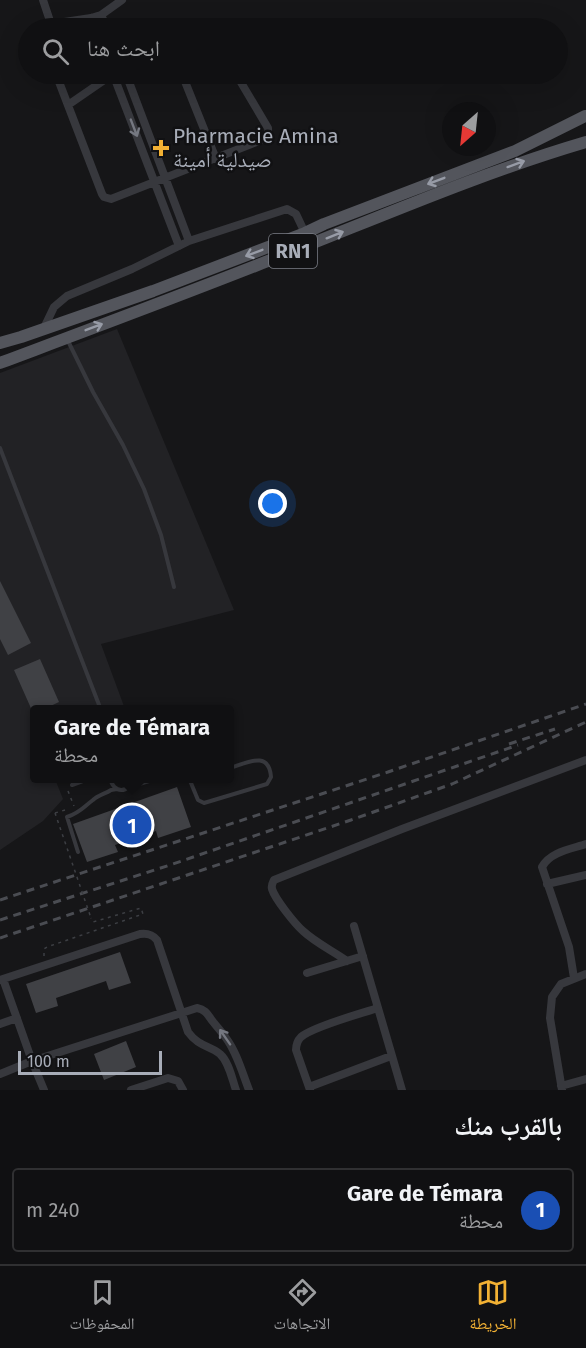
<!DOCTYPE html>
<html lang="ar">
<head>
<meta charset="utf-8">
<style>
	body { margin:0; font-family:"Fira Sans","Noto Naskh Arabic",sans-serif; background:#19191b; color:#f1f3f6; direction:rtl }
	.compass { position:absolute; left:442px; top:102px; width:54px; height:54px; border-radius:50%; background:#101012; box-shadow:0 6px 24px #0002; rotate:207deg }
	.scale { position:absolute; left:18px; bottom:15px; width:144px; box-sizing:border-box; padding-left:6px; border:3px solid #a8adb8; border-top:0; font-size:16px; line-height:21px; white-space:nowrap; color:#a8adb8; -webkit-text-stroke:4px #111113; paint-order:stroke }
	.you { position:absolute; left:273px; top:504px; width:21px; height:21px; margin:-15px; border:4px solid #fff; border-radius:50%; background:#1a73e8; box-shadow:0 0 0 9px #1a73e833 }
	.badge { display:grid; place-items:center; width:39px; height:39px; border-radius:50%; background:#f2b134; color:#fff; font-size:20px; font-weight:700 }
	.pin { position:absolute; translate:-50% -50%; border:3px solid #fff; box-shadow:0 2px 6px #0006 }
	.popup { position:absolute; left:30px; top:705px; width:204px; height:78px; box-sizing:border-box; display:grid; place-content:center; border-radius:6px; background:#101012; filter:drop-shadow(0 2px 4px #0005); font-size:20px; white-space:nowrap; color:#9c9d9f }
	.popup b { font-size:22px; color:#f1f3f6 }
	.popup::after { content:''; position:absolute; left:50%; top:100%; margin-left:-12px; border:12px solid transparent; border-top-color:#101012 }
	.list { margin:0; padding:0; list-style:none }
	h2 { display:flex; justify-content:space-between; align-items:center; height:78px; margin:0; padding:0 24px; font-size:26px }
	h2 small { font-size:20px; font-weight:400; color:#9c9d9f }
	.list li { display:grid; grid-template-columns:39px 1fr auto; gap:18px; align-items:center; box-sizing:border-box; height:84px; margin:0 12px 12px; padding:0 12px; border:2px solid #303032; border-radius:6px }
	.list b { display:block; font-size:22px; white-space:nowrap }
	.list p { margin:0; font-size:20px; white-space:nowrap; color:#9c9d9f }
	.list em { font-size:20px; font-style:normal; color:#9c9d9f }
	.icon { flex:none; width:33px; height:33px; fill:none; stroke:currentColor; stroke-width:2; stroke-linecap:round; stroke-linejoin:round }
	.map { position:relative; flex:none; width:586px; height:1090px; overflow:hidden; direction:ltr }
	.search { position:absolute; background:#101012; box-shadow:0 6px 24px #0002; left:18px; right:18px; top:18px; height:66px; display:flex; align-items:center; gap:15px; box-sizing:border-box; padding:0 21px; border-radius:33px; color:#9c9d9f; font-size:22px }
	.sheet { height:174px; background:#101012 }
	nav { display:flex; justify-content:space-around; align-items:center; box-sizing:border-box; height:84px; border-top:2px solid #303032; background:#101012; font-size:16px; color:#9c9d9f }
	nav a { display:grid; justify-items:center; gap:3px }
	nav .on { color:#f2b134 }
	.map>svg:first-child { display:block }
	.built { fill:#222225 }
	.building { fill:#404145 }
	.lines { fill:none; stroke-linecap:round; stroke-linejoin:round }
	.path { stroke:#3d3f44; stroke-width:1.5; stroke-dasharray:3 4.5; stroke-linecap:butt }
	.service { stroke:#37383d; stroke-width:4 }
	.minor { stroke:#37383d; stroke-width:8 }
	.primary { stroke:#53555c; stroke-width:12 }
	.rail { stroke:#4a4c52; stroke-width:3; stroke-dasharray:8 6; stroke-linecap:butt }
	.path-bridge { stroke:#3d3f44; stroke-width:1.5; stroke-dasharray:3 4.5; stroke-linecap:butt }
	.oneway { stroke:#757881 }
	.oneway2 { stroke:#979ba6 }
	.poi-dot { fill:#f2b134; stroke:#111113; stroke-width:2 }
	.labels { text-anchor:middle; stroke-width:5; stroke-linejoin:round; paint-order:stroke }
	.shield { fill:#111113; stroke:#7b7e86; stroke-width:1.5 }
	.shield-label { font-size:20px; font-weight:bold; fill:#a8adb8 }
	.poi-label { font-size:21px; fill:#a8adb8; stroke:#111113; text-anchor:start }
</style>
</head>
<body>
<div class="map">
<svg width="586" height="1090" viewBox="0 0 586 1090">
	<rect width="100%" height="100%" fill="#161618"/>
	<path class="built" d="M 117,329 L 234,610 L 101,644 L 125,709 L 34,710 L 34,778 L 55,779 L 63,799 L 43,821 L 0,850 L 0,373 Z"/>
	<path class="building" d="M 0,581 L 31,643 L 8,655 L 0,639 Z
		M 40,659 L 59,702 L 42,710 L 34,710 L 34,715 L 14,670 Z
		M 177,787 L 191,827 L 158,838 L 156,831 L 115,845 L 118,852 L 87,862 L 73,824 Z
		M 120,952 L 131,983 L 109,990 L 106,981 L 56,998 L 58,1006 L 36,1013 L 26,984 Z
		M 126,1041 L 136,1067 L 104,1080 L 94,1054 Z"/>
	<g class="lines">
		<path class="path" d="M 68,791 L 74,806
			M 55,813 L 65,810
			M 44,956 L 44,949 L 47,947 L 143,914 L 141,908 L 93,922 L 91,918"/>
		<path class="service" d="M 68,341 L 93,392 L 123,445 L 144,489 L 161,535 L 174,587
			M 0,448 L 101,710
			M 110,778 C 113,794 130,794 132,778
			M 188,778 L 191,783 L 198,800 L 204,803 L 267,784 L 271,777 C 269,750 247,763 230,768
			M 72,785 L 91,778
			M 131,785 L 136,785 L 159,778
			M 78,852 L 67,817 C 81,812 82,808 93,800 C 98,795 105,794 111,790 L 117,789"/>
		<path class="minor" d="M 43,0 L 51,24
			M 101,15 L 107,28
			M 91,18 L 95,28
			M 48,28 L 51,24 L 91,18 L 101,15 L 122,0
			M 192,28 L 204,28
			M 56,74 L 102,194 L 104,197 L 111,199 L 259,141 L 266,137 L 268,134 L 268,128 L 236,74
			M 113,74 L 179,246
			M 126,74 L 189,241
			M 182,74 L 216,159
			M 68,105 L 113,74
			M 43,330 L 54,307 L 67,296 L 132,269 L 189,241 L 287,209 L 296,214 L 305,233
			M 547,884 L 586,875
			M 354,926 L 402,1090
			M 347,961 C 333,951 316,943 303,931 C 295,924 275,899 272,889 C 271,885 272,884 274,880 L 402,829 L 586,760
			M 307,973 L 363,956
			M 574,978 L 569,947 L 542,867 C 550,852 571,849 586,844
			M 3,979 L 32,1061 L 44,1090
			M 0,980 L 140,934 C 147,933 152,934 157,940 L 188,1032 C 199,1047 209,1045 220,1054 C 229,1062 232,1079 236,1090
			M 0,1024 L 17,1018
			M 0,1074 L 32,1061 L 197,1008 C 207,1010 208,1016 214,1023 C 218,1028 222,1032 226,1038 C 237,1053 242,1072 249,1090
			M 561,1086 L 586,1079
			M 309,1087 L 391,1056
			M 131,1090 L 168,1078 L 178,1081 L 183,1090
			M 310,1090 L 296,1050 C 296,1045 297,1041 301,1037 C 312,1027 362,1013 378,1008
			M 562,1090 L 550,1018 L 552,997 L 561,984 L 586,974"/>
		<path class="primary" d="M 0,343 L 21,337 L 153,291 L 305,233 L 324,224 L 515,151 L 585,116
			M 0,363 C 96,327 193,291 288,253 C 387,214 484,172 586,142"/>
		<path class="rail" d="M 509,744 L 555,729
			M 0,900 L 388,772 L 586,704
			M 0,920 L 170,865 L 518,745
			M 0,938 L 351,820 L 452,784 L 586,722"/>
		<path class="path-bridge" d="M 55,813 L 91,918"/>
	</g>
	<defs><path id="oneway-shaft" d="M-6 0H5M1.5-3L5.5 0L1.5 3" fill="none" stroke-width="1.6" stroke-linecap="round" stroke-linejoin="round" transform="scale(1.5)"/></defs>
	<g class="oneway">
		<use href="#oneway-shaft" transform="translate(134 128) rotate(69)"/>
		<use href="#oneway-shaft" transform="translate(225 1037) rotate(-125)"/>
	</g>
	<g class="oneway2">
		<use href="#oneway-shaft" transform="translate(516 164) rotate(-20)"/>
		<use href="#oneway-shaft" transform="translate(436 181) rotate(159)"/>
		<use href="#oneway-shaft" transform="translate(335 235) rotate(-22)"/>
		<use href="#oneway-shaft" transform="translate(254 253) rotate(159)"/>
		<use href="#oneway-shaft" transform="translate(94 327) rotate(-21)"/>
	</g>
	<path class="poi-dot" d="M158 139h6v6h6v6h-6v6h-6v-6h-6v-6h6z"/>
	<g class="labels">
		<rect class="shield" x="269" y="234" width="48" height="34" rx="4.5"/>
		<g class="shield-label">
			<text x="293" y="258">RN1</text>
		</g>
		<g class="poi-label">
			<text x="173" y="143">Pharmacie Amina<tspan x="173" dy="24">صيدلية أمينة</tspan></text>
		</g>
	</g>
</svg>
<svg class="compass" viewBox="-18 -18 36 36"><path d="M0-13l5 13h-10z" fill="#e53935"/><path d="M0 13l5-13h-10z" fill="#9c9d9f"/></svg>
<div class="scale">100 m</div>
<div class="you"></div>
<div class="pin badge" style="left:132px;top:825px;background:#1a4fb4">1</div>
<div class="popup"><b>Gare de Témara</b>محطة</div>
<div class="search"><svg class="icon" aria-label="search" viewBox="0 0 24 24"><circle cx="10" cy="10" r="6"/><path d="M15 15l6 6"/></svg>ابحث هنا</div>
</div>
<section class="sheet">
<h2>بالقرب منك<small></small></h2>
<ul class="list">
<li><span class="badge" style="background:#1a4fb4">1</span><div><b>Gare de Témara</b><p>محطة</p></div><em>240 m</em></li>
</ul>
</section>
<nav>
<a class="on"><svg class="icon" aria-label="map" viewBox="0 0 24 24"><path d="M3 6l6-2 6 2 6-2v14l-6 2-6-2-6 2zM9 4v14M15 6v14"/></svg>الخريطة</a>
<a><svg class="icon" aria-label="directions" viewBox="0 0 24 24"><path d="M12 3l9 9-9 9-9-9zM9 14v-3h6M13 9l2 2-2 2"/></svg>الاتجاهات</a>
<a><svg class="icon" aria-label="saved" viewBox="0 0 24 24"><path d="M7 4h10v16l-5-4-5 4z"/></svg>المحفوظات</a>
</nav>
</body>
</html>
